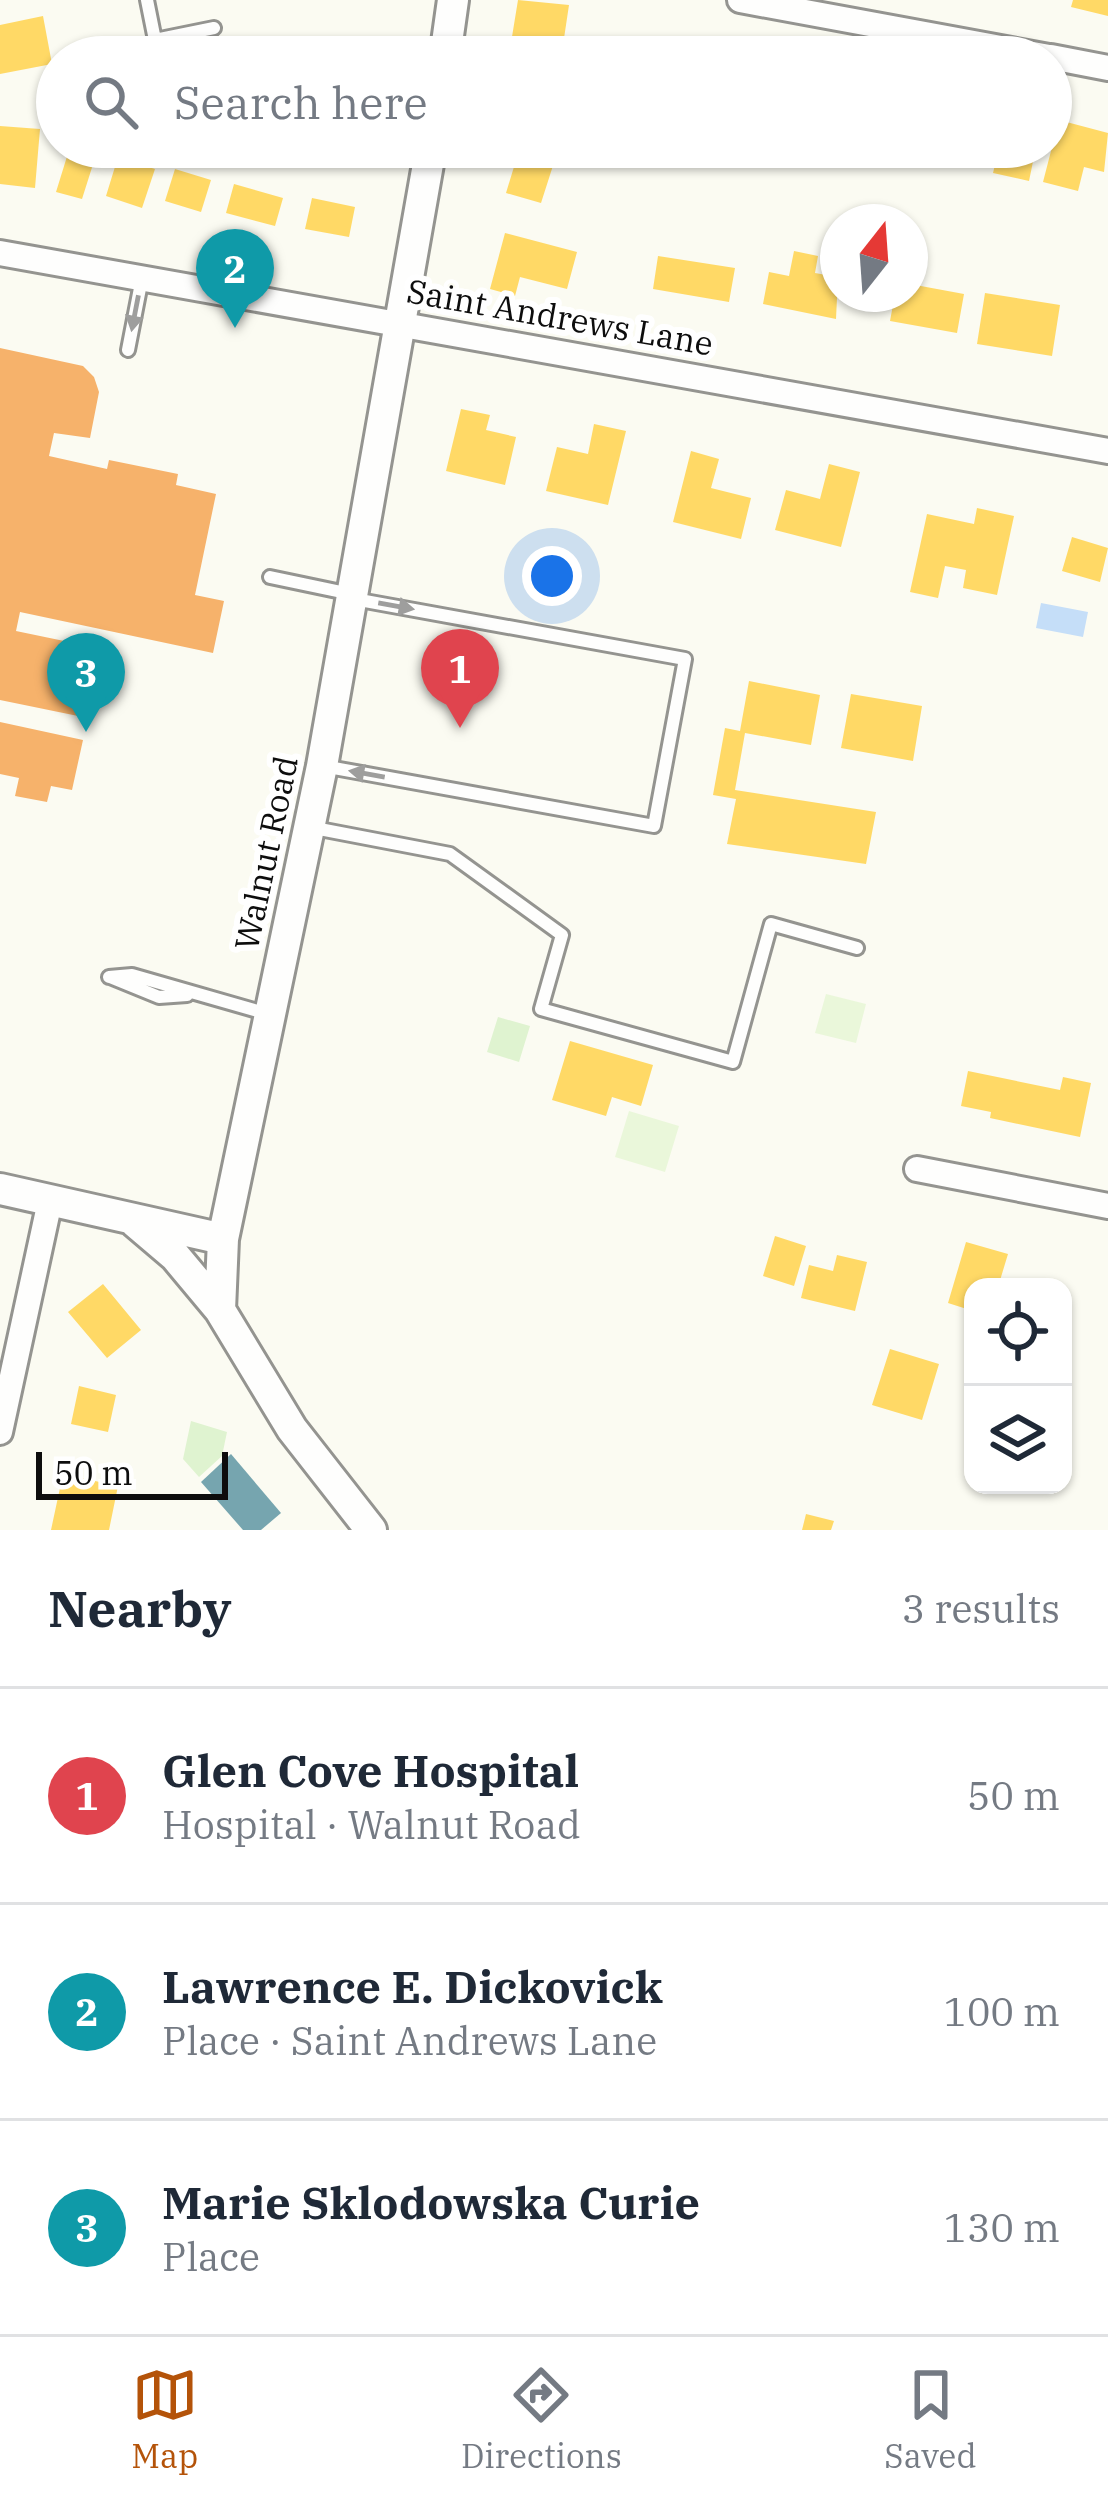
<!DOCTYPE html>
<html lang="en">
<head>
<meta charset="utf-8">
<style>
	body { margin:0; font-family:"IBM Plex Serif",serif; background:#f6f6f7; color:#1f2937 }
	.controls { position:absolute; right:36px; bottom:36px; display:grid; overflow:hidden; border-radius:24px; box-shadow:0 3px 9px #0004 }
	.controls button { width:108px; height:108px; display:grid; place-items:center; padding:0; border:0; border-bottom:3px solid #e0e1e3; background:#fff; color:#1f2937; font:60px sans-serif }
	.compass { position:absolute; left:820px; top:204px; width:108px; height:108px; border-radius:50%; background:#fff; box-shadow:0 3px 9px #0004; rotate:17deg }
	.scale { position:absolute; left:36px; bottom:30px; width:192px; box-sizing:border-box; padding-left:12px; border:6px solid #0d0d0d; border-top:0; font-size:33px; line-height:42px; white-space:nowrap; color:#0d0d0d; -webkit-text-stroke:9px #fff; paint-order:stroke }
	.you { position:absolute; left:552px; top:576px; width:42px; height:42px; margin:-30px; border:9px solid #fff; border-radius:50%; background:#1a73e8; box-shadow:0 0 0 18px #1a73e833 }
	.badge { display:grid; place-items:center; width:78px; height:78px; border-radius:50%; background:#b45309; color:#fff; font-size:39px; font-weight:700 }
	.pin { position:absolute; translate:-50% -99px; filter:drop-shadow(0 3px 6px #0008) }
	.pin::after { content:''; position:absolute; top:63px; width:42px; height:36px; background:inherit; clip-path:polygon(0 0,100% 0,50% 100%) }
	.list { margin:0; padding:0; list-style:none }
	h2 { display:flex; justify-content:space-between; align-items:center; height:156px; margin:0; padding:0 48px; font-size:51px }
	h2 small { font-size:39px; font-weight:400; color:#747a83 }
	.list li { display:grid; grid-template-columns:78px 1fr auto; gap:36px; align-items:center; box-sizing:border-box; height:216px; padding:0 48px; border-top:3px solid #e0e1e3 }
	.list b { display:block; font-size:45px; white-space:nowrap }
	.list p { margin:0; font-size:39px; white-space:nowrap; color:#747a83 }
	.list em { font-size:39px; font-style:normal; color:#747a83 }
	.icon { flex:none; width:66px; height:66px; fill:none; stroke:currentColor; stroke-width:2; stroke-linecap:round; stroke-linejoin:round }
	.map { position:relative; flex:none; width:1108px; height:1530px; overflow:hidden }
	.search { position:absolute; background:#fff; box-shadow:0 3px 9px #0004; left:36px; right:36px; top:36px; height:132px; display:flex; align-items:center; gap:30px; box-sizing:border-box; padding:0 42px; border-radius:66px; color:#747a83; font-size:45px }
	.sheet { height:804px; background:#fff }
	nav { display:flex; justify-content:space-around; align-items:center; box-sizing:border-box; height:168px; border-top:3px solid #e0e1e3; background:#fff; font-size:33px; color:#747a83 }
	nav a { display:grid; justify-items:center; gap:6px }
	nav .on { color:#b45309 }
	.map>svg:first-child { display:block }
	.green { fill:#dff3d0 }
	.pitch { fill:#eaf7da }
	.water { fill:#c5def8 }
	.homes { fill:#ffd966 }
	.health { fill:#f6b26b }
	.public { fill:#76a5af }
	.lines { fill:none; stroke-linecap:round; stroke-linejoin:round }
	.service-casing { stroke:#949490; stroke-width:18 }
	.minor-casing { stroke:#949490; stroke-width:30 }
	.tertiary-casing { stroke:#949490; stroke-width:36 }
	.service { stroke:#fefefd; stroke-width:12 }
	.minor { stroke:#fefefd; stroke-width:24 }
	.tertiary { stroke:#fefefd; stroke-width:30 }
	.oneway { fill:#9e9e9d }
	.labels { text-anchor:middle; stroke-width:12; stroke-linejoin:round; paint-order:stroke }
	.street-label { font-size:33px; fill:#0d0d0d; stroke:#fff }
</style>
</head>
<body>
<div class="map">
<svg width="1108" height="1530" viewBox="0 0 1108 1530">
	<rect width="100%" height="100%" fill="#fbfbf2"/>
	<path class="green" d="M 498,1017 L 530,1026 L 519,1062 L 487,1052 Z
		M 191,1421 L 227,1432 L 222,1456 L 199,1477 L 183,1459 Z"/>
	<path class="pitch" d="M 826,994 L 866,1004 L 856,1043 L 815,1033 Z
		M 629,1111 L 679,1126 L 665,1172 L 615,1157 Z"/>
	<path class="water" d="M 1041,603 L 1088,612 L 1083,637 L 1036,628 Z"/>
	<path class="homes" d="M 518,0 L 569,5 L 563,45 L 546,42 L 544,54 L 510,49 Z
		M 1073,0 L 1108,0 L 1108,16 L 1071,7 Z
		M 43,16 L 52,64 L 0,74 L 0,25 Z
		M 1059,120 L 1108,133 L 1104,172 L 1084,167 L 1078,191 L 1043,182 Z
		M 0,126 L 40,129 L 35,188 L 0,184 Z
		M 520,147 L 558,150 L 541,203 L 506,193 Z
		M 983,147 L 1036,147 L 1029,181 L 993,173 L 998,152 Z
		M 69,150 L 95,158 L 82,199 L 56,192 Z
		M 118,157 L 155,169 L 142,208 L 106,196 Z
		M 175,169 L 211,180 L 201,212 L 165,201 Z
		M 234,184 L 283,198 L 275,226 L 226,213 Z
		M 312,198 L 355,207 L 349,237 L 305,229 Z
		M 505,233 L 577,252 L 567,289 L 520,277 L 515,296 L 490,289 Z
		M 794,251 L 818,256 L 815,273 L 838,277 L 836,319 L 763,304 L 769,272 L 789,276 Z
		M 658,256 L 735,268 L 729,302 L 653,289 Z
		M 910,284 L 964,294 L 957,333 L 890,321 L 895,294 L 910,294 Z
		M 985,293 L 1060,305 L 1052,356 L 977,344 Z
		M 461,409 L 490,415 L 486,430 L 516,437 L 505,485 L 446,471 Z
		M 594,424 L 626,431 L 608,505 L 546,491 L 557,447 L 588,454 Z
		M 691,451 L 719,459 L 711,488 L 751,498 L 741,539 L 673,522 Z
		M 829,464 L 860,472 L 841,547 L 775,530 L 786,490 L 820,499 Z
		M 977,508 L 1014,516 L 997,595 L 963,588 L 966,570 L 945,566 L 938,598 L 910,592 L 927,514 L 974,524 Z
		M 1072,537 L 1108,548 L 1100,582 L 1062,571 Z
		M 749,681 L 820,695 L 811,745 L 745,733 L 735,790 L 876,812 L 866,864 L 727,844 L 736,799 L 713,795 L 725,728 L 740,731 Z
		M 851,694 L 922,706 L 913,761 L 841,748 Z
		M 570,1041 L 653,1065 L 641,1106 L 612,1097 L 606,1116 L 552,1100 Z
		M 968,1071 L 1060,1090 L 1063,1077 L 1091,1083 L 1080,1137 L 990,1118 L 991,1112 L 961,1106 Z
		M 775,1236 L 806,1246 L 794,1286 L 763,1276 Z
		M 966,1242 L 1008,1254 L 998,1287 L 973,1287 L 973,1311 L 948,1303 Z
		M 837,1255 L 867,1262 L 855,1311 L 801,1298 L 809,1265 L 833,1271 Z
		M 103,1284 L 141,1330 L 107,1358 L 68,1312 Z
		M 890,1349 L 939,1364 L 922,1420 L 872,1405 Z
		M 79,1386 L 116,1395 L 108,1432 L 71,1424 Z
		M 63,1474 L 118,1486 L 109,1530 L 51,1530 Z
		M 806,1514 L 834,1521 L 831,1530 L 802,1530 Z"/>
	<path class="health" d="M 0,348 L 83,366 L 94,377 L 99,392 L 90,438 L 54,433 L 49,456 L 107,469 L 109,460 L 178,474 L 176,485 L 216,494 L 195,595 L 224,601 L 213,653 L 20,612 L 16,631 L 93,647 L 78,716 L 0,700 Z
		M 0,722 L 83,740 L 72,790 L 51,786 L 47,802 L 15,796 L 19,778 L 0,774 Z"/>
	<path class="public" d="M 231,1454 L 281,1513 L 261,1530 L 243,1530 L 201,1482 Z"/>
	<g class="lines">
		<defs>
			<path id="service" d="M 147,0 L 155,40 L 214,28
				M 128,350 L 142,278
				M 270,577 L 351,594
				M 323,766 L 654,826 L 685,659 L 354,599
				M 309,827 L 450,854 L 562,935 L 541,1009 L 733,1062 L 771,924 L 857,948
				M 109,977 L 132,975 L 268,1014
				M 110,977 L 159,997 L 187,995"/>
			<path id="minor" d="M 740,0 L 1049,57
				M 1051,57 L 1108,68
				M 0,253 L 1108,451
				M 917,1169 L 1108,1206
				M 0,1432 L 50,1201"/>
			<path id="tertiary" d="M 445,57 L 453,0
				M 0,1189 L 223,1239
				M 135,1222 L 175,1256 L 220,1310
				M 371,1530 L 292,1429 L 220,1310 L 223,1239 L 322,766 L 431,147"/>
		</defs>
		<use href="#service" class="service-casing"/>
		<use href="#minor" class="minor-casing"/>
		<use href="#tertiary" class="tertiary-casing"/>
		<use href="#service" class="service"/>
		<use href="#minor" class="minor"/>
		<use href="#tertiary" class="tertiary"/>
	</g>
	<defs><path id="oneway-solid" d="M-6-.8H1V-3.2L6.5 0L1 3.2V.8H-6Z" transform="scale(3)"/></defs>
	<g class="oneway">
		<use href="#oneway-solid" transform="translate(135 313) rotate(101)"/>
		<use href="#oneway-solid" transform="translate(396 606) rotate(10)"/>
		<use href="#oneway-solid" transform="translate(367 774) rotate(-170)"/>
	</g>
	<g class="labels">
		<g class="street-label">
			<text transform="translate(560 317) rotate(10)" y="12">Saint Andrews Lane</text>
			<text transform="translate(266 853) rotate(-78)" y="12">Walnut Road</text>
		</g>
	</g>
</svg>
<div class="controls">
<button><svg class="icon" aria-label="locate" viewBox="0 0 24 24"><circle cx="12" cy="12" r="6"/><path d="M12 2v4M12 18v4M2 12h4M18 12h4"/></svg></button>
<button><svg class="icon" aria-label="layers" viewBox="0 0 24 24"><path d="M12 4l9 5-9 5-9-5zM3 14l9 5 9-5"/></svg></button>
</div>
<svg class="compass" viewBox="-18 -18 36 36"><path d="M0-13l5 13h-10z" fill="#e53935"/><path d="M0 13l5-13h-10z" fill="#747a83"/></svg>
<div class="scale">50 m</div>
<div class="you"></div>
<div class="pin badge" style="left:460px;top:728px;background:#e0444e">1</div>
<div class="pin badge" style="left:235px;top:328px;background:#0f9aa8">2</div>
<div class="pin badge" style="left:86px;top:732px;background:#0f9aa8">3</div>
<div class="search"><svg class="icon" aria-label="search" viewBox="0 0 24 24"><circle cx="10" cy="10" r="6"/><path d="M15 15l6 6"/></svg>Search here</div>
</div>
<section class="sheet">
<h2>Nearby<small>3 results</small></h2>
<ul class="list">
<li><span class="badge" style="background:#e0444e">1</span><div><b>Glen Cove Hospital</b><p>Hospital · Walnut Road</p></div><em>50 m</em></li>
<li><span class="badge" style="background:#0f9aa8">2</span><div><b>Lawrence E. Dickovick</b><p>Place · Saint Andrews Lane</p></div><em>100 m</em></li>
<li><span class="badge" style="background:#0f9aa8">3</span><div><b>Marie Sklodowska Curie</b><p>Place</p></div><em>130 m</em></li>
</ul>
</section>
<nav>
<a class="on"><svg class="icon" aria-label="map" viewBox="0 0 24 24"><path d="M3 6l6-2 6 2 6-2v14l-6 2-6-2-6 2zM9 4v14M15 6v14"/></svg>Map</a>
<a><svg class="icon" aria-label="directions" viewBox="0 0 24 24"><path d="M12 3l9 9-9 9-9-9zM9 14v-3h6M13 9l2 2-2 2"/></svg>Directions</a>
<a><svg class="icon" aria-label="saved" viewBox="0 0 24 24"><path d="M7 4h10v16l-5-4-5 4z"/></svg>Saved</a>
</nav>
</body>
</html>
